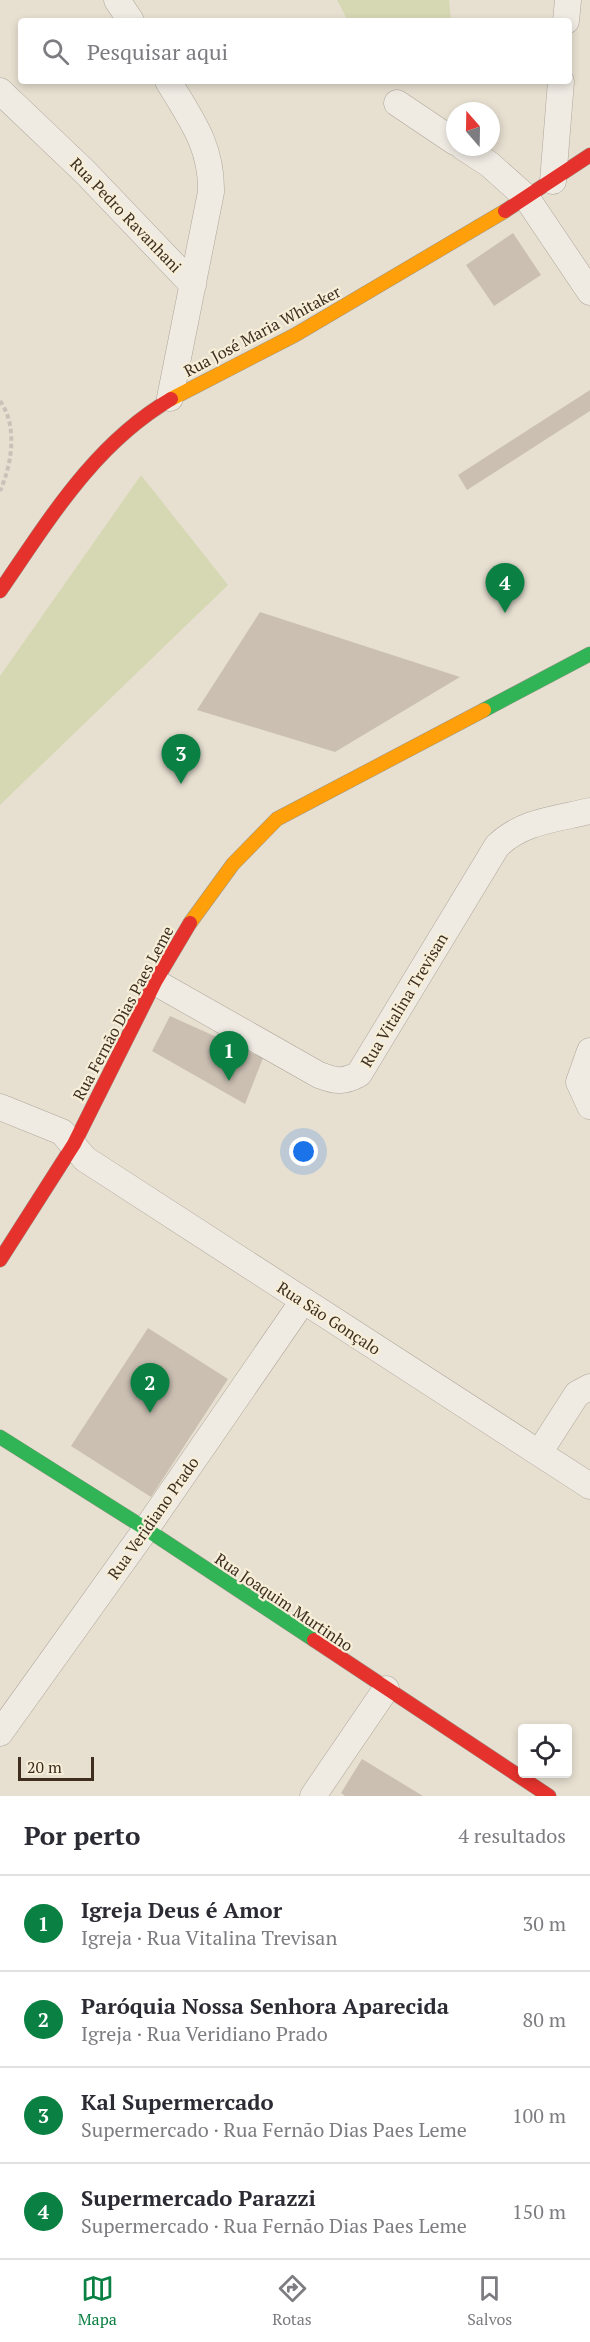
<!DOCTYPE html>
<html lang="pt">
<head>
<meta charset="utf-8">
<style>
	body { margin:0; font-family:"PT Serif",serif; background:#f2f2f3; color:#2b2b33 }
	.controls { position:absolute; right:18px; bottom:18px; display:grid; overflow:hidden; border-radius:6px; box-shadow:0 3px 9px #0003 }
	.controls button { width:54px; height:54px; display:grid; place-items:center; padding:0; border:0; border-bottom:2px solid #e1e1e2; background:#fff; color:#2b2b33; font:30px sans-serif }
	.compass { position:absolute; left:446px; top:102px; width:54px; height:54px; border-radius:50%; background:#fff; box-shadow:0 3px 9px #0003; rotate:340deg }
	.scale { position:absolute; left:18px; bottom:15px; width:76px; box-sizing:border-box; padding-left:6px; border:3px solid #3d2e20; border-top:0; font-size:16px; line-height:21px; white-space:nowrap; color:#3d2e20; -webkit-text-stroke:4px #f7eed8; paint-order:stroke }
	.you { position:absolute; left:304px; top:1152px; width:21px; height:21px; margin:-15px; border:4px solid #fff; border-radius:50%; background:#1a73e8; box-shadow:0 0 0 9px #1a73e833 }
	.badge { display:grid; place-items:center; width:39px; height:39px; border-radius:50%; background:#0b8043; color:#fff; font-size:20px; font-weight:700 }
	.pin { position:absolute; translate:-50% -50px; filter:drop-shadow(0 2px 3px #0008) }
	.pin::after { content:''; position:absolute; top:32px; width:21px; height:18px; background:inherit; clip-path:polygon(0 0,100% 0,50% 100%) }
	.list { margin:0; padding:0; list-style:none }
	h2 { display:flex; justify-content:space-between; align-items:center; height:78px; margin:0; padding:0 24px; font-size:26px }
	h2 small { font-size:20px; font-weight:400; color:#7c7c81 }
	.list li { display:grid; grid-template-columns:39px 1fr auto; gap:18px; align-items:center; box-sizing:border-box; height:96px; padding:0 24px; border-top:2px solid #e1e1e2 }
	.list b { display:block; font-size:22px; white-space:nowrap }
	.list p { margin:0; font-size:20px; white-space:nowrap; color:#7c7c81 }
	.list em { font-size:20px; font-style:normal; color:#7c7c81 }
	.icon { flex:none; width:33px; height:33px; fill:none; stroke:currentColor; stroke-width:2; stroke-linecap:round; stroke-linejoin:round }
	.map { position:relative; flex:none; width:590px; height:1796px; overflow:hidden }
	.search { position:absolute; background:#fff; box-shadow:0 3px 9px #0003; left:18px; right:18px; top:18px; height:66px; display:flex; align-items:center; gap:15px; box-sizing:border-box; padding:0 21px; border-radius:6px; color:#7c7c81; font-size:22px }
	.sheet { height:462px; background:#fff }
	nav { display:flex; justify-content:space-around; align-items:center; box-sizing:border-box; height:84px; border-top:2px solid #e1e1e2; background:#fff; font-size:16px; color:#7c7c81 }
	nav a { display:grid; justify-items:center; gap:3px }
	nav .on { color:#0b8043 }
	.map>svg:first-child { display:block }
	.green { fill:#d6d7b3 }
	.building { fill:#cbbfb2 }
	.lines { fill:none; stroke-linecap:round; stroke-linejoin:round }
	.street-casing { stroke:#ada599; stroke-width:27 }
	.fast-casing { stroke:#9c958a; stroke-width:15 }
	.slow-casing { stroke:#9c958a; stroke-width:15 }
	.jam-casing { stroke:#9c958a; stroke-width:15 }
	.path { stroke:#c8c2b9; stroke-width:4; stroke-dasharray:4.5 3; stroke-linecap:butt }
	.street { stroke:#efebe3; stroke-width:26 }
	.fast { stroke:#30b455; stroke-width:14 }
	.slow { stroke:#ff9f0a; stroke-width:14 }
	.jam { stroke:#e5322d; stroke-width:14 }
	.labels { text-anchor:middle; stroke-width:4.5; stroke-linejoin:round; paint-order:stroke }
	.street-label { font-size:16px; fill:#3d2e20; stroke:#f7eed8 }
</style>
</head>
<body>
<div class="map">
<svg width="590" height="1796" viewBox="0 0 590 1796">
	<rect width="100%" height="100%" fill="#e7e0d1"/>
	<path class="green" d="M 337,0 L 449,0 L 451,21 L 348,21 Z
		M 141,475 L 228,585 L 0,805 L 0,676 Z"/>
	<path class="building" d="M 513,233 L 541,275 L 494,306 L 466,265 Z
		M 590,390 L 590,411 L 467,490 L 458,475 Z
		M 260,612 L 460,677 L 335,752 L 197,710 Z
		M 170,1016 L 263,1058 L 245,1104 L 152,1051 Z
		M 148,1328 L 228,1379 L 151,1497 L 71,1446 Z
		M 362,1759 L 423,1796 L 345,1796 L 341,1793 Z"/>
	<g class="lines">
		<defs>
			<path id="street" d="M 117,0 L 131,21
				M 566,21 L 568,0
				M 168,81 C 191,119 212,146 211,192 L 170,398
				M 0,91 L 85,172 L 193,285
				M 397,103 L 455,142
				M 463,147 L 489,164 L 526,197 L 590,292
				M 553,181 L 561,81
				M 155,982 L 319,1075 C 335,1081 343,1083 359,1074 L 497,846 C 522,821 557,819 590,811
				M 590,1051 L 579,1082 L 590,1106
				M 0,1107 L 62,1132 L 85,1159 L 590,1486
				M 539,1453 L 577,1394 L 590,1387
				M 0,1733 L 146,1529 L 303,1301
				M 313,1796 L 386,1689"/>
			<path id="fast" d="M 484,710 L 590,654
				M 0,1437 L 146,1529 L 314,1640"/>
			<path id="slow" d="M 171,399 L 295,335 L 505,211
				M 190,923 L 233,864 L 277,819 L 484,710"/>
			<path id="jam" d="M 505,211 L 590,155
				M 0,591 C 49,520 94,444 171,399
				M 0,1260 L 74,1144 L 155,982 L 190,923
				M 314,1640 L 549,1796"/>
		</defs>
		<use href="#street" class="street-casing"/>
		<use href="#fast" class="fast-casing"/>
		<use href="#slow" class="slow-casing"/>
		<use href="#jam" class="jam-casing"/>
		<path class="path" d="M 0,401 C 18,426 12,464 0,491"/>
		<use href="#street" class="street"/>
		<use href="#fast" class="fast"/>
		<use href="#slow" class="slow"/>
		<use href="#jam" class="jam"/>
	</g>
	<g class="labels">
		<g class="street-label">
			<text transform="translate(126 215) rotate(46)" y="6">Rua Pedro Ravanhani</text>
			<text transform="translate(262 331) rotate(-28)" y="6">Rua José Maria Whitaker</text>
			<text transform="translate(404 1000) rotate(-59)" y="6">Rua Vitalina Trevisan</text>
			<text transform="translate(123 1013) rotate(-62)" y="6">Rua Fernão Dias Paes Leme</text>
			<text transform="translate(329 1318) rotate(33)" y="6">Rua São Gonçalo</text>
			<text transform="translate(153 1518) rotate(-55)" y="6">Rua Veridiano Prado</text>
			<text transform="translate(284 1602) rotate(34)" y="6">Rua Joaquim Murtinho</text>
		</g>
	</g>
</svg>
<div class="controls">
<button><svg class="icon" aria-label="locate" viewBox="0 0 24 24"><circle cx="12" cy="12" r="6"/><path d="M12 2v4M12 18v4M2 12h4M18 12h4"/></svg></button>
</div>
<svg class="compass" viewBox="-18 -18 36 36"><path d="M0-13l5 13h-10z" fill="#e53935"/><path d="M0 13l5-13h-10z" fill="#7c7c81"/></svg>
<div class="scale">20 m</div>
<div class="you"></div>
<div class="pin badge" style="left:229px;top:1081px">1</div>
<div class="pin badge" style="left:150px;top:1413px">2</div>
<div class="pin badge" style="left:181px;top:784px">3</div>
<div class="pin badge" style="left:505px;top:613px">4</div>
<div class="search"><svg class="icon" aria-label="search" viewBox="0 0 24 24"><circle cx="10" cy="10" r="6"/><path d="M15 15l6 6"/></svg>Pesquisar aqui</div>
</div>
<section class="sheet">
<h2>Por perto<small>4 resultados</small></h2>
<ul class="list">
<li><span class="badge">1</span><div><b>Igreja Deus é Amor</b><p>Igreja · Rua Vitalina Trevisan</p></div><em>30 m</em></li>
<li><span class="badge">2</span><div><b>Paróquia Nossa Senhora Aparecida</b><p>Igreja · Rua Veridiano Prado</p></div><em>80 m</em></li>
<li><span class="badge">3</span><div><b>Kal Supermercado</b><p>Supermercado · Rua Fernão Dias Paes Leme</p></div><em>100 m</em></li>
<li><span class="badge">4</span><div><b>Supermercado Parazzi</b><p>Supermercado · Rua Fernão Dias Paes Leme</p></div><em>150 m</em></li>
</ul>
</section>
<nav>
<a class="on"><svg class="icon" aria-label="map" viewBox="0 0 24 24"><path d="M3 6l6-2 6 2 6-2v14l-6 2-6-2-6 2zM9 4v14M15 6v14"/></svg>Mapa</a>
<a><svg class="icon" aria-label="directions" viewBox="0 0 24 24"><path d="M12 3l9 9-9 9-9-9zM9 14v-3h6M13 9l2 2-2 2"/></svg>Rotas</a>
<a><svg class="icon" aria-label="saved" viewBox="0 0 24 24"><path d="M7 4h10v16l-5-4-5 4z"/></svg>Salvos</a>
</nav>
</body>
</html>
